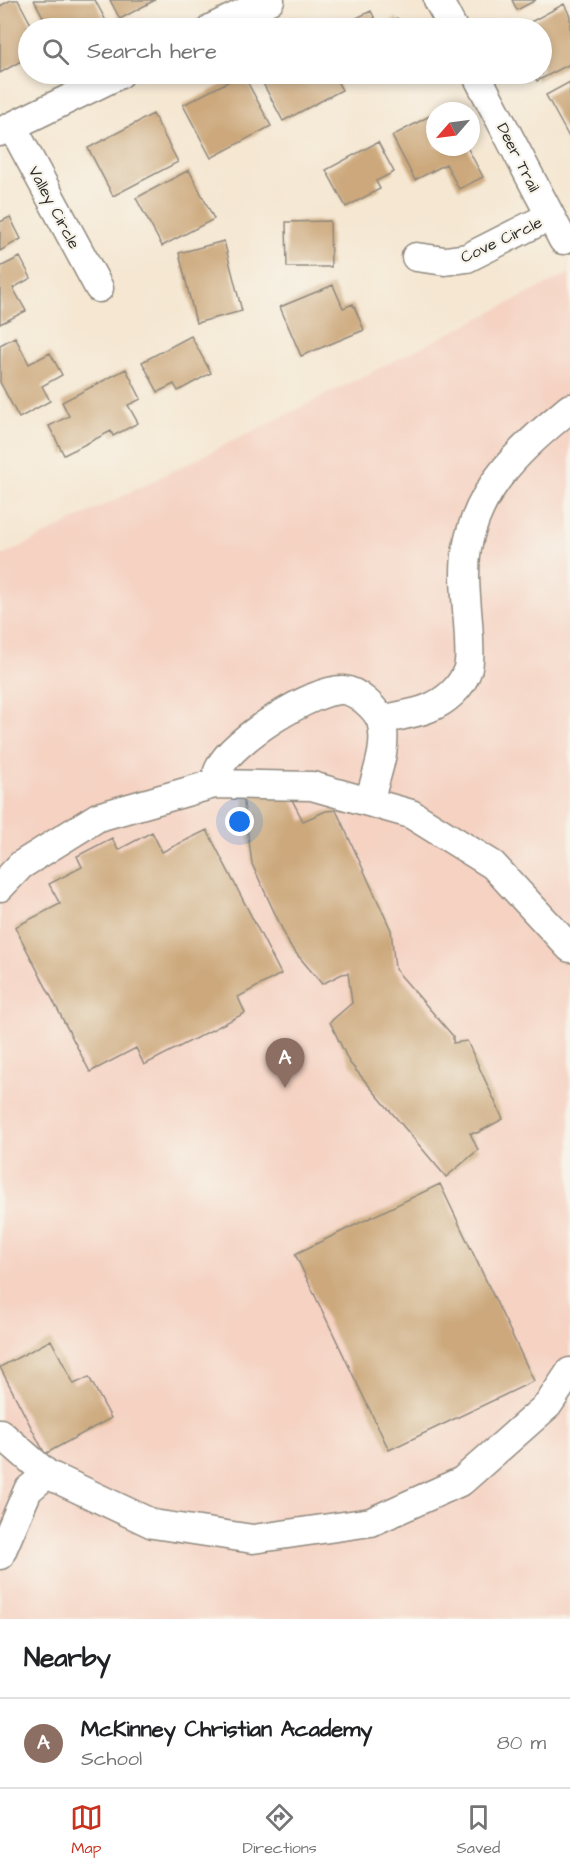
<!DOCTYPE html>
<html lang="en">
<head>
<meta charset="utf-8">
<style>
	body { margin:0; font-family:"Architects Daughter",sans-serif; background:#f2f2f2; color:#202124 }
	.compass { position:absolute; left:426px; top:102px; width:54px; height:54px; border-radius:50%; background:#fff; box-shadow:0 3px 9px #0003; rotate:242deg }
	.you { position:absolute; left:240px; top:822px; width:21px; height:21px; margin:-15px; border:4px solid #fff; border-radius:50%; background:#1a73e8; box-shadow:0 0 0 9px #1a73e833 }
	.badge { display:grid; place-items:center; width:39px; height:39px; border-radius:50%; background:#c8321e; color:#fff; font-size:20px; font-weight:700 }
	.pin { position:absolute; translate:-50% -50px; filter:drop-shadow(0 2px 3px #0008) }
	.pin::after { content:''; position:absolute; top:32px; width:21px; height:18px; background:inherit; clip-path:polygon(0 0,100% 0,50% 100%) }
	.list { margin:0; padding:0; list-style:none }
	h2 { display:flex; justify-content:space-between; align-items:center; height:78px; margin:0; padding:0 24px; font-size:26px }
	h2 small { font-size:20px; font-weight:400; color:#757577 }
	.list li { display:grid; grid-template-columns:39px 1fr auto; gap:18px; align-items:center; box-sizing:border-box; height:90px; padding:0 24px; border-top:2px solid #e0e0e0 }
	.list b { display:block; font-size:22px; white-space:nowrap }
	.list p { margin:0; font-size:20px; white-space:nowrap; color:#757577 }
	.list em { font-size:20px; font-style:normal; color:#757577 }
	.icon { flex:none; width:33px; height:33px; fill:none; stroke:currentColor; stroke-width:2; stroke-linecap:round; stroke-linejoin:round }
	.map { position:relative; flex:none; width:570px; height:1619px; overflow:hidden }
	.search { position:absolute; background:#fff; box-shadow:0 3px 9px #0003; left:18px; right:18px; top:18px; height:66px; display:flex; align-items:center; gap:15px; box-sizing:border-box; padding:0 21px; border-radius:33px; color:#757577; font-size:22px }
	.sheet { height:168px; background:#fff }
	nav { display:flex; justify-content:space-around; align-items:center; box-sizing:border-box; height:84px; border-top:2px solid #e0e0e0; background:#fff; font-size:16px; color:#757577 }
	nav a { display:grid; justify-items:center; gap:3px }
	nav .on { color:#c8321e }
	.map>svg:first-child { display:block }
	.built { fill:#f5d2c2 }
	.building { fill:#cca87b }
	.lines { fill:none; stroke-linecap:round; stroke-linejoin:round }
	.minor-casing { stroke:#90897e; stroke-width:31 }
	.minor { stroke:#fff; stroke-width:28 }
	.labels { text-anchor:middle; stroke-width:4.5; stroke-linejoin:round; paint-order:stroke }
	.street-label { font-size:16px; fill:#2b2b2b; stroke:#f7f3e8 }
</style>
</head>
<body>
<div class="map">
<svg width="570" height="1619" viewBox="0 0 570 1619">
	<rect width="100%" height="100%" fill="#f7f3e8"/>
	<filter id="ink" filterUnits="userSpaceOnUse"><feTurbulence type="fractalNoise" baseFrequency=".0167" numOctaves="2"/><feDisplacementMap in="SourceGraphic" scale="12" xChannelSelector="R" yChannelSelector="G"/><feConvolveMatrix kernelMatrix="1 2 1 2 8 2 1 2 1" color-interpolation-filters="sRGB"/></filter>
	<filter id="wash" filterUnits="userSpaceOnUse"><feTurbulence type="fractalNoise" baseFrequency=".008" numOctaves="4" result="noise"/><feDisplacementMap in="SourceGraphic" scale="24" xChannelSelector="R" yChannelSelector="G"/><feGaussianBlur stdDeviation="1.35" result="paint"/><feColorMatrix in="noise" values="0 0 0 0 0 0 0 0 0 0 0 0 0 0 0 0 0 1.4 0 .05"/><feComposite in="paint" operator="in"/></filter>
	<g filter="url(#wash)">
		<rect width="100%" height="100%" fill="#f5e7d2"/>
		<path class="built" d="M 570,273 L 570,1619 L 0,1619 L 0,557 Z"/>
		<g id="blocks">
			<path class="building" d="M 11,0 L 18,0 L 33,28 L 28,28 L 28,57 L 0,73 L 0,6 Z
				M 34,0 L 95,0 L 106,21 L 92,28 L 49,28 Z
				M 110,0 L 155,0 L 120,19 Z
				M 512,0 L 536,0 L 517,10 Z
				M 564,4 L 570,16 L 570,64 L 537,81 L 533,74 L 542,74 L 542,28 L 527,28 L 525,25 Z
				M 371,11 L 379,27 L 397,18 L 402,28 L 348,28 L 346,23 Z
				M 243,74 L 271,126 L 211,158 L 183,105 Z
				M 258,74 L 333,74 L 342,90 L 283,121 Z
				M 570,82 L 570,139 L 546,95 Z
				M 435,113 L 435,147 L 467,147 L 483,177 L 459,189 L 446,164 L 415,180 L 392,136 Z
				M 153,114 L 178,162 L 113,196 L 88,148 Z
				M 378,142 L 394,172 L 376,181 L 380,189 L 346,207 L 326,170 Z
				M 189,170 L 214,219 L 162,246 L 136,198 Z
				M 10,217 L 21,239 L 0,251 L 0,222 Z
				M 330,221 L 331,267 L 287,267 L 286,222 Z
				M 224,241 L 242,311 L 196,323 L 179,253 Z
				M 20,257 L 31,278 L 13,288 L 26,311 L 0,324 L 0,267 Z
				M 333,285 L 343,308 L 353,304 L 364,330 L 301,356 L 280,307 Z
				M 191,336 L 211,373 L 178,391 L 174,384 L 158,392 L 142,362 Z
				M 15,337 L 29,364 L 50,353 L 62,375 L 42,386 L 50,401 L 19,418 L 0,382 L 0,345 Z
				M 126,369 L 141,399 L 128,405 L 138,423 L 113,436 L 111,431 L 64,455 L 49,426 L 69,416 L 62,402 Z
				M 288,792 L 303,821 L 326,811 L 336,810 L 391,930 L 395,969 L 453,1036 L 453,1043 L 467,1041 L 503,1119 L 477,1133 L 470,1133 L 478,1150 L 446,1177 L 349,1062 L 330,1022 L 352,1003 L 348,973 L 342,974 L 322,984 L 290,946 L 252,864 L 243,796 Z
				M 207,830 L 281,974 L 238,997 L 245,1013 L 144,1065 L 136,1048 L 90,1072 L 15,927 L 60,904 L 49,884 L 82,867 L 77,856 L 112,838 L 118,850 L 152,832 L 162,852 Z
				M 440,1184 L 534,1381 L 389,1450 L 295,1254 Z
				M 51,1340 L 74,1384 L 89,1377 L 111,1418 L 45,1454 L 0,1367 Z"/>
		</g>
	</g>
	<g filter="url(#ink)">
		<use href="#blocks" fill-opacity="0" stroke="#90897e" stroke-width="1.5"/>
		<g class="lines">
			<defs>
				<path id="minor" d="M 438,0 L 453,28
					M 212,28 L 270,0
					M 476,74 L 563,240
					M 12,126 L 99,288
					M 0,132 L 120,74
					M 416,257 L 445,261 L 467,258 L 550,216
					M 381,720 C 396,716 415,714 429,708 C 446,701 461,688 467,671 C 471,661 469,649 469,639 C 468,609 462,578 467,548 C 479,484 523,447 570,408
					M 214,784 C 216,779 217,772 220,767 C 232,741 314,688 343,690 C 357,691 376,708 381,721 C 389,747 375,777 369,802
					M 0,887 L 21,865 L 98,817 L 214,784 L 312,786 L 411,814 L 493,865 L 570,948
					M 0,1433 L 47,1474 L 153,1524 L 253,1539 L 371,1522 L 462,1481 L 548,1405 L 570,1372
					M 0,1555 L 28,1490 L 47,1474"/>
			</defs>
			<use href="#minor" class="minor-casing"/>
			<use href="#minor" class="minor"/>
		</g>
	</g>
	<g class="labels">
		<g class="street-label">
			<text transform="translate(519 157) rotate(63)" y="6">Deer Trail</text>
			<text transform="translate(55 207) rotate(62)" y="6">Valley Circle</text>
			<text transform="translate(501 239) rotate(-25)" y="6">Cove Circle</text>
		</g>
	</g>
</svg>
<svg class="compass" viewBox="-18 -18 36 36"><path d="M0-13l5 13h-10z" fill="#e53935"/><path d="M0 13l5-13h-10z" fill="#757577"/></svg>
<div class="you"></div>
<div class="pin badge" style="left:285px;top:1088px;background:#8d6e63">A</div>
<div class="search"><svg class="icon" aria-label="search" viewBox="0 0 24 24"><circle cx="10" cy="10" r="6"/><path d="M15 15l6 6"/></svg>Search here</div>
</div>
<section class="sheet">
<h2>Nearby<small></small></h2>
<ul class="list">
<li><span class="badge" style="background:#8d6e63">A</span><div><b>McKinney Christian Academy</b><p>School</p></div><em>80 m</em></li>
</ul>
</section>
<nav>
<a class="on"><svg class="icon" aria-label="map" viewBox="0 0 24 24"><path d="M3 6l6-2 6 2 6-2v14l-6 2-6-2-6 2zM9 4v14M15 6v14"/></svg>Map</a>
<a><svg class="icon" aria-label="directions" viewBox="0 0 24 24"><path d="M12 3l9 9-9 9-9-9zM9 14v-3h6M13 9l2 2-2 2"/></svg>Directions</a>
<a><svg class="icon" aria-label="saved" viewBox="0 0 24 24"><path d="M7 4h10v16l-5-4-5 4z"/></svg>Saved</a>
</nav>
</body>
</html>
